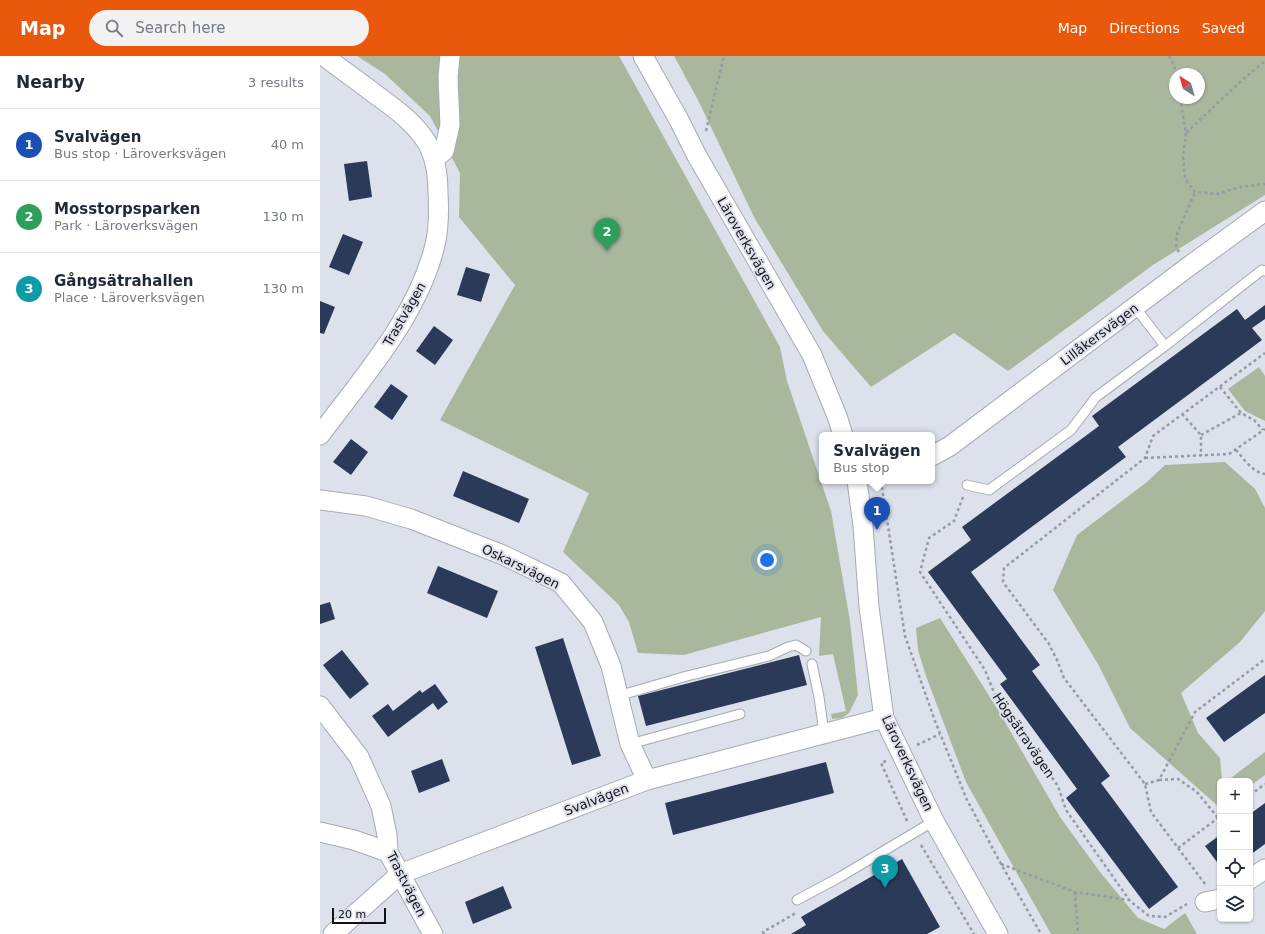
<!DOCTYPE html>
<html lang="en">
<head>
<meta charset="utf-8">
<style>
	body { margin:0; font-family:"DejaVu Sans",sans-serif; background:#f2f2f3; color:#1f2937 }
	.controls { position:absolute; right:12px; bottom:12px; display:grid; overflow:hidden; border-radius:6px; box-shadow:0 1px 3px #0004 }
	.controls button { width:36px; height:36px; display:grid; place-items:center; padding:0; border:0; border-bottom:1px solid #e0e1e3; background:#fff; color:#1f2937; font:20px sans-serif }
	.compass { position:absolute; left:849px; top:12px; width:36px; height:36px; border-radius:50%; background:#fff; box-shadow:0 1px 3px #0004; rotate:323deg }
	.scale { position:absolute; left:12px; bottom:10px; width:54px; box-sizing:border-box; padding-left:4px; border:2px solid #111317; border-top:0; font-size:11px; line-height:14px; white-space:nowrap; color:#111317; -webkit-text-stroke:3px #dce1ec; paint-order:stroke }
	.you { position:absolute; left:447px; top:504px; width:14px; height:14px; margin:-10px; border:3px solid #fff; border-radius:50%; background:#1a73e8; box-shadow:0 0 0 6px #1a73e833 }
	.badge { display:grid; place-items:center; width:26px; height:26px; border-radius:50%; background:#ea580c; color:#fff; font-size:13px; font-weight:700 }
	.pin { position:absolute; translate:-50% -33px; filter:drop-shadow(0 1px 2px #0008) }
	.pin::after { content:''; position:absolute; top:21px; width:14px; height:12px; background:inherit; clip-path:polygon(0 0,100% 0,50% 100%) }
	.popup { position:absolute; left:499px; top:376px; width:116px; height:52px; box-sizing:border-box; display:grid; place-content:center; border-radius:6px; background:#fff; filter:drop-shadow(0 1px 3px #0005); font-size:13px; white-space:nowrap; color:#747a83 }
	.popup b { font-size:15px; color:#1f2937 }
	.popup::after { content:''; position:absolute; left:50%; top:100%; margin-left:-8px; border:8px solid transparent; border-top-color:#fff }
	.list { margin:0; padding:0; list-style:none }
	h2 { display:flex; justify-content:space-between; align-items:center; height:52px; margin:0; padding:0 16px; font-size:17px }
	h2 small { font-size:13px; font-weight:400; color:#747a83 }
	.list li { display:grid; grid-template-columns:26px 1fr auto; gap:12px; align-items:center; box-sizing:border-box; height:72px; padding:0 16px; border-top:1px solid #e0e1e3 }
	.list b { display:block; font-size:15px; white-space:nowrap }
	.list p { margin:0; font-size:13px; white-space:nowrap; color:#747a83 }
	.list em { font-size:13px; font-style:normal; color:#747a83 }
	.icon { flex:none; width:22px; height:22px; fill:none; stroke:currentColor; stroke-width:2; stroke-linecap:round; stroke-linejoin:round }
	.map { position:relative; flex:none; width:945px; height:878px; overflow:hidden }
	header { display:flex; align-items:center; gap:24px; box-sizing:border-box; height:56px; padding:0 20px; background:#ea580c; color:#fff }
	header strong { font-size:19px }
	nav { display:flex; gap:22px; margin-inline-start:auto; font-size:14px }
	.search { width:280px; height:36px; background:#f2f2f3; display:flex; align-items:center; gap:10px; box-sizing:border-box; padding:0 14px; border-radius:22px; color:#747a83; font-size:15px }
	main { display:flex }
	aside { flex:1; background:#fff }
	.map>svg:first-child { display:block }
	.green { fill:#a9b79d; fill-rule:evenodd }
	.building { fill:#2c3a5a }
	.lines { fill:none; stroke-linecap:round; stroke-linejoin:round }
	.lane-casing { stroke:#a5aab4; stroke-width:11 }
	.street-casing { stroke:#a5aab4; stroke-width:21 }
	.path { stroke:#969aa2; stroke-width:2.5; stroke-dasharray:3 3; stroke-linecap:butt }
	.lane { stroke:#fff; stroke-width:9 }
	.street { stroke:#fff; stroke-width:19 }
	.labels { text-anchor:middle; stroke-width:4; stroke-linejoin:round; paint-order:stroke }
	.street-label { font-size:13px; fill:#111317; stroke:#dce1ec }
</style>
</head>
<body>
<header>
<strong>Map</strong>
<div class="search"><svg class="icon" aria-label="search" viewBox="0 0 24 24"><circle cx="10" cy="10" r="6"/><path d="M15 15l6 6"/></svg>Search here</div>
<nav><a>Map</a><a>Directions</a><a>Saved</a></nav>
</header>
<main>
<aside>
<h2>Nearby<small>3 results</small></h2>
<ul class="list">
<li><span class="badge" style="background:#1a4fb4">1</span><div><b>Svalvägen</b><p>Bus stop · Läroverksvägen</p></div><em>40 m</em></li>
<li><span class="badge" style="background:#2e9e5b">2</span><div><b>Mosstorpsparken</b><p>Park · Läroverksvägen</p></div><em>130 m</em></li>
<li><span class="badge" style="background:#0f9aa8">3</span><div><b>Gångsätrahallen</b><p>Place · Läroverksvägen</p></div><em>130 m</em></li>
</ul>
</aside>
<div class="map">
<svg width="945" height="878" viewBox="0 0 945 878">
	<rect width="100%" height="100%" fill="#dce1ec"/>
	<path class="green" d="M 37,0 L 299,0 L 460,291 L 467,325 L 511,455 L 530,565 L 538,639 L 529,657 L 522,662 L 512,663 L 511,658 L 526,655 L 513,598 L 499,600 L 501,561 L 364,599 L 318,597 L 309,566 L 299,549 L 243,496 L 269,437 L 120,364 L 195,229 L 139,161 L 140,117 L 110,60 L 65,18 Z
		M 354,0 L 945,0 L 945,139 L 833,209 L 688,315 L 634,277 L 551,331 L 503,275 L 435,163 L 378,44 ZM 855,18 L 879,18 L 879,42 L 855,42 Z
		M 939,311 L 945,320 L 945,365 L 925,355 L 908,333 Z
		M 905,406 L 935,433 L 945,452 L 945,555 L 920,586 L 861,637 L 878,677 L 900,702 L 902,725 L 900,725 L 900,752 L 810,672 L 778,608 L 733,534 L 757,479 L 827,426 L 845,409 Z
		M 620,562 L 678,654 L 740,761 L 780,816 L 818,862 L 844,873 L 865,857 L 877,878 L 731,878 L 646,726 L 606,620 L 598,594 L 596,572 Z
		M 945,696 L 945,719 L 930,730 L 930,725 L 907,725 Z"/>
	<path class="building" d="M 47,105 L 52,141 L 29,145 L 24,108 Z
		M 23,178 L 43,186 L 29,219 L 9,211 Z
		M 146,211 L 170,218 L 161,246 L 137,239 Z
		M 0,245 L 15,251 L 4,278 L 0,277 Z
		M 945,249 L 945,263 L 932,272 L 942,284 L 798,391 L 806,401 L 651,516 L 720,609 L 712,615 L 790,720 L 781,727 L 858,831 L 829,853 L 746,742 L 757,733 L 680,628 L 687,623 L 608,516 L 651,484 L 642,471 L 779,370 L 772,360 L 917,253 L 925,264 Z
		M 114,270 L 133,284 L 115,309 L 96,295 Z
		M 71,328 L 88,340 L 72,364 L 54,351 Z
		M 31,383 L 48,396 L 31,419 L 13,406 Z
		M 143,415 L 209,443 L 199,467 L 133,440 Z
		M 118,510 L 178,535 L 167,562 L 107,537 Z
		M 10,546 L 15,563 L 0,568 L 0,549 Z
		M 243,582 L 281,700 L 252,709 L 215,591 Z
		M 22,594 L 49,628 L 30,643 L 3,609 Z
		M 479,599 L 487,629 L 326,670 L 318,640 Z
		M 945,619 L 945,657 L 904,686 L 886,662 Z
		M 115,628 L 128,646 L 118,654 L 113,647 L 68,681 L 52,660 L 68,648 L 73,655 L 100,634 L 102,637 Z
		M 122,703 L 130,725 L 99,737 L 91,715 Z
		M 506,706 L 514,737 L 353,779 L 345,747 Z
		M 945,747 L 945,788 L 930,799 L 930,758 Z
		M 900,779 L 900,810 L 885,790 Z
		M 582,803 L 620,871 L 607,878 L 471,878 L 486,869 L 481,861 Z
		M 183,830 L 192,852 L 153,868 L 145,846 Z"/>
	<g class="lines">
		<defs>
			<path id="lane" d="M 815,251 L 845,290
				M 647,429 L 669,434 L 751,374 L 776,341 L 845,290 L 942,214 L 945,215
				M 492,608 L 499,641 L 504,677
				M 298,640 L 367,620 L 449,600 L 468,591 L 476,589 L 486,595
				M 310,688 L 420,658
				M 477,844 L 520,821 L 614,765"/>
			<path id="street" d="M 323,0 L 359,64 L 377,100 L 492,299 L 517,360 L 523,379
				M 114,103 L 124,95 L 130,69 L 128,21 L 130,0
				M 0,379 C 43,321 98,260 115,189 C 119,172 119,154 118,137 C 118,119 116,101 106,85 C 93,65 74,52 55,38 C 38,25 21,13 4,0
				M 612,400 L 630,390 L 868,211 L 945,155
				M 537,425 L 543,470 L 549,551 L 564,662 L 614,765 L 678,878
				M 0,444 L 46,450 L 91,463 L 183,499 L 241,527 L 273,566 L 291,610 L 310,688 L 327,724
				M 0,650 L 39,701 L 61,750 L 67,779 L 68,796 L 113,878
				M 0,776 L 34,784 L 68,796
				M 930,823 L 945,813
				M 885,846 L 900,843
				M 13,878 L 80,818 L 327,724 L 564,662"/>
		</defs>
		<use href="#lane" class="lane-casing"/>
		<use href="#street" class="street-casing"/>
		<path class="path" d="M 849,0 L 854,9 L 856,18
			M 860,42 L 866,77 L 921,25 L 945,5
			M 386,75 L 404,0
			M 866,77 L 863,101 L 865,123 L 875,136 L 897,138 L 920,131 L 945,128
			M 859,196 L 856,191 L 857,178 L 875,136
			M 900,331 L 921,357 L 934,364 L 943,374
			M 862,358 L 881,379 L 881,400
			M 881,379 L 921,357
			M 916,394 C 924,403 932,416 945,418
			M 825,402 L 909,398 L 945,373
			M 561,425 L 585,580 L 615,665 L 647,744 L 681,808 L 721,878
			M 643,441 L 634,465 L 609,482 L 600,516 L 665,614 L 677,644 L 738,730 L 746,754 L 810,845 L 829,860 L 845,861 L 867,848
			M 597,689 L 620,678
			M 566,705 L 561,707 L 587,765
			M 839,724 L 858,723 L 877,736 L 898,762 L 900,761
			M 825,728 L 839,724 L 875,656 L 945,603
			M 930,739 L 945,728
			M 601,789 L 654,878
			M 858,792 L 898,762
			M 681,808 L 755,836 L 809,844
			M 885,828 L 831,756 L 825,728 L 744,622 L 737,604 L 729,588 L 683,526 L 684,512 L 825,402 L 833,380 L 945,297
			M 755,836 L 758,878
			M 444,878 L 443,876 L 476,857"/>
		<use href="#lane" class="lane"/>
		<use href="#street" class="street"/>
	</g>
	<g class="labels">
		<g class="street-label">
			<text transform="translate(427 187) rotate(60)" y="5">Läroverksvägen</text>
			<text transform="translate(84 258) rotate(-60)" y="5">Trastvägen</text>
			<text transform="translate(779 278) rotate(-37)" y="5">Lillåkersvägen</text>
			<text transform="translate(201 510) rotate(26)" y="5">Oskarsvägen</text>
			<text transform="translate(704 679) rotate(56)" y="5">Högsätravägen</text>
			<text transform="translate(588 707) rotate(65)" y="5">Läroverksvägen</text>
			<text transform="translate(276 743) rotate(-21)" y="5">Svalvägen</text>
			<text transform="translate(87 828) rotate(63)" y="5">Trastvägen</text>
		</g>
	</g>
</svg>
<div class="controls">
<button>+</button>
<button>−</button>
<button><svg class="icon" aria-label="locate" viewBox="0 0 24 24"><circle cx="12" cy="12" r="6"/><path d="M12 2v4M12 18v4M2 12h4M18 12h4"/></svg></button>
<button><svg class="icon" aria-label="layers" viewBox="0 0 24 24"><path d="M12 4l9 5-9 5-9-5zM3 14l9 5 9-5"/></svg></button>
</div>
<svg class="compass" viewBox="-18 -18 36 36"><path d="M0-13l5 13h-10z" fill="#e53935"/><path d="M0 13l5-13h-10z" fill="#747a83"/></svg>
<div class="scale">20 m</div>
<div class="you"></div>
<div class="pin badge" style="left:557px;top:474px;background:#1a4fb4">1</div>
<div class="popup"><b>Svalvägen</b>Bus stop</div>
<div class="pin badge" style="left:287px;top:195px;background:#2e9e5b">2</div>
<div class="pin badge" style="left:565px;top:832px;background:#0f9aa8">3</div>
</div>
</main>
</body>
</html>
